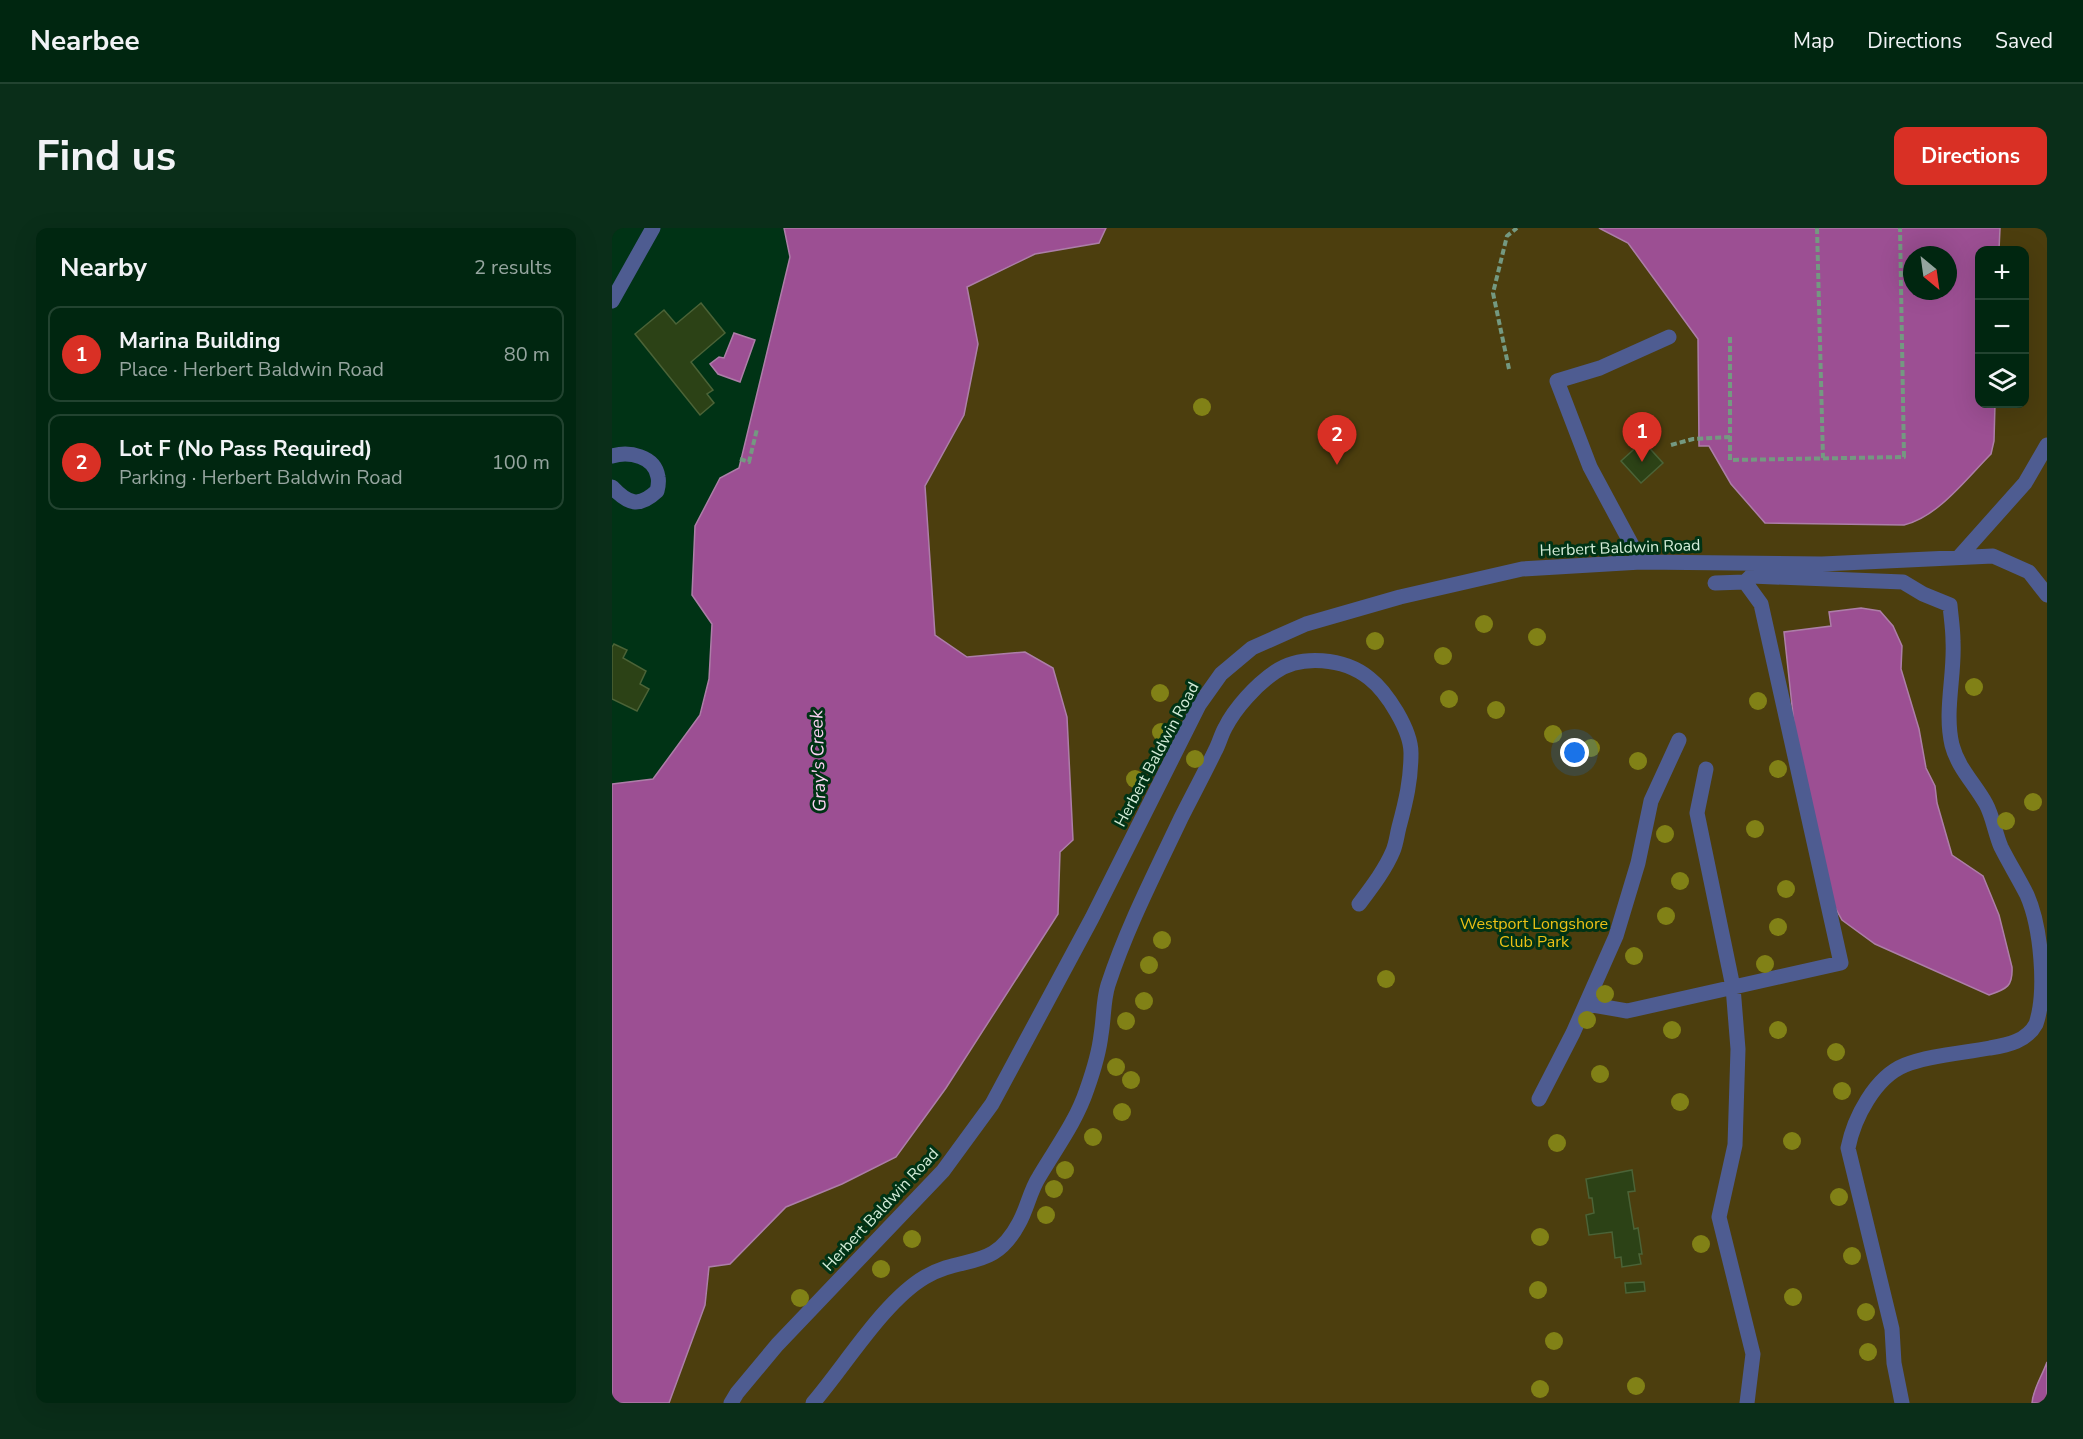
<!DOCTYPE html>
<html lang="en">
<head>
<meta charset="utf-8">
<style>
	body { margin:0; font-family:"Nunito Sans",sans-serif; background:#0a2e19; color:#f1f3f6 }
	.controls { position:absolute; right:18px; top:18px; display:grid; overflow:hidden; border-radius:12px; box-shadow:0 6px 24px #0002 }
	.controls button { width:54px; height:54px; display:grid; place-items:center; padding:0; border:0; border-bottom:2px solid #224330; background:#002610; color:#f1f3f6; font:30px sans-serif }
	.compass { position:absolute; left:1291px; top:18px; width:54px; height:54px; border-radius:50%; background:#002610; box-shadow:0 6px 24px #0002; rotate:151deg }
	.you { position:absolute; left:963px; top:525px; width:21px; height:21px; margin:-15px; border:4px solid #fff; border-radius:50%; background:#1a73e8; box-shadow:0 0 0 9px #1a73e833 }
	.badge { display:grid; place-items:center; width:39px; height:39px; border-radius:50%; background:#d93025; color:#fff; font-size:20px; font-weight:700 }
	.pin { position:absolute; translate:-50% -50px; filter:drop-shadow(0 2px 3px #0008) }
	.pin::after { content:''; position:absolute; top:32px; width:21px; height:18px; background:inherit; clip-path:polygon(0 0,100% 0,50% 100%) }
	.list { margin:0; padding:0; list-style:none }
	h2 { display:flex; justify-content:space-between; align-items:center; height:78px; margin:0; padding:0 24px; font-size:26px }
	h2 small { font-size:20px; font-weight:400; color:#95a59f }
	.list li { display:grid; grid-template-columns:39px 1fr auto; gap:18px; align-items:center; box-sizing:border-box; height:96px; margin:0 12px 12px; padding:0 12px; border:2px solid #224330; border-radius:12px }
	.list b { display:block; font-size:22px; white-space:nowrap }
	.list p { margin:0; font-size:20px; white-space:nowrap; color:#95a59f }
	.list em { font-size:20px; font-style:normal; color:#95a59f }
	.icon { flex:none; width:33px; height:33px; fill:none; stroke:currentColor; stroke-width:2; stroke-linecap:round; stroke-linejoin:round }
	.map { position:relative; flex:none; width:1435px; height:1175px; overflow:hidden; border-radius:12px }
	header { display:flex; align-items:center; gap:36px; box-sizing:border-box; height:84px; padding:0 30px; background:#002610; border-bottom:2px solid #224330 }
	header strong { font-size:28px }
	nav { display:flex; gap:33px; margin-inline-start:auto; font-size:21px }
	.intro { display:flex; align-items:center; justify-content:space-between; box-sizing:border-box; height:144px; padding:0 36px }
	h1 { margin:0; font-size:42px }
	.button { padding:15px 27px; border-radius:12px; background:#d93025; color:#fff; font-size:21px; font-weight:700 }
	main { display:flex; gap:36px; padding:0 36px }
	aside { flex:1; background:#002610; border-radius:12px; box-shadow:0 6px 24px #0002 }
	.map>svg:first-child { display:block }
	.green { fill:#4c3e0e }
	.water { fill:#9c4f93; stroke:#ad7ea8; stroke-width:1.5; fill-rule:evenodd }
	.building { fill:#2c4216; stroke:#4b6337; stroke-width:1.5 }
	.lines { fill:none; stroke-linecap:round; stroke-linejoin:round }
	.path { stroke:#749981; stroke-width:4; stroke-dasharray:6 3; stroke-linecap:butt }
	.minor { stroke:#4e5c91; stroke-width:15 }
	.tree { fill:#818116 }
	.labels { text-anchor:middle; stroke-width:6; stroke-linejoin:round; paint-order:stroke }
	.street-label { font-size:16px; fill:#d4edd9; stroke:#003315 }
	.park-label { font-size:16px; fill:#ebc016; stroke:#003315 }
	.water-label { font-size:18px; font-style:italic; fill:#fed3f6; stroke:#003315 }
</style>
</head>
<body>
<header>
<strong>Nearbee</strong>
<nav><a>Map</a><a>Directions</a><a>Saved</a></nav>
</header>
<div class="intro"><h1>Find us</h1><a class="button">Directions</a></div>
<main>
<aside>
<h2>Nearby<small>2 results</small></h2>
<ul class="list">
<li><span class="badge">1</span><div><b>Marina Building</b><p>Place · Herbert Baldwin Road</p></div><em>80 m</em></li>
<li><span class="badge">2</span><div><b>Lot F (No Pass Required)</b><p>Parking · Herbert Baldwin Road</p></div><em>100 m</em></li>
</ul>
</aside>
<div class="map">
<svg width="1435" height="1175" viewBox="0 0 1435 1175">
	<rect width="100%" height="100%" fill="#003315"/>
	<path class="green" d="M 494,0 L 987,0 L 1016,15 L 1086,111 L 1087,218 L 1097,218 L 1119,256 L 1237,295 L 1292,297 L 1382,213 L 1383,176 L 1412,176 L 1412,22 L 1387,22 L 1388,0 L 1435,0 L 1435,1175 L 57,1175 L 93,1077 L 97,1039 L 118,1036 L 174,979 L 230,956 L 284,929 L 334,860 L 446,686 L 448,624 L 413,424 L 355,429 L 323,407 L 313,258 L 352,187 L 366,116 L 354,59 L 423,26 L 486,15 Z"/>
	<path class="water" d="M 172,0 L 494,0 L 487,15 L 423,26 L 355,59 L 366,116 L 352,187 L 313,258 L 323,407 L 355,429 L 413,424 L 441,440 L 455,489 L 461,612 L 448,624 L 446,686 L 334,860 L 284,929 L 230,956 L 174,979 L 118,1036 L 97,1039 L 93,1077 L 57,1175 L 0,1175 L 0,556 L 41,551 L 88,487 L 97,451 L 100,396 L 80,367 L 83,298 L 108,250 L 127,240 L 178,29 Z
		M 987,0 L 1388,0 L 1387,22 L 1368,22 L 1368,176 L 1383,176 L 1382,213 L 1379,226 C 1355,250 1326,289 1292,297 L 1153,295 L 1119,256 L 1097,218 L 1087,218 L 1086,111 L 1016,15 ZM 1300,27 L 1336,27 L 1336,63 L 1300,63 Z
		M 122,105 L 143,112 L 128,154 L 106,146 L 98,136 L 107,129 L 112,130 Z
		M 1249,380 L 1268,383 L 1281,398 L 1290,418 L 1289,441 L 1307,501 L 1314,540 L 1323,558 L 1325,575 L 1340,627 L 1371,648 L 1387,687 L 1400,739 C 1401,758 1395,761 1377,767 L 1263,716 L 1230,692 L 1220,674 L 1183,505 L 1172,404 L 1219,398 L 1217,384 Z
		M 1435,1134 L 1435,1175 L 1420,1175 C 1421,1161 1430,1148 1435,1134 Z"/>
	<path class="building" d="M 89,75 L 113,105 L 79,134 L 101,162 L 95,166 L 102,175 L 88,187 L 23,106 L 52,82 L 64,96 Z
		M 1031,213 L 1051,235 L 1029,255 L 1009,233 Z
		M 2,416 L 15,422 L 11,430 L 34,443 L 28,456 L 37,461 L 25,483 L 0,471 L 0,419 Z
		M 1020,942 L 1023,963 L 1016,964 L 1022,1001 L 1026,1000 L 1030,1026 L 1027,1026 L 1029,1036 L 1010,1039 L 1009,1029 L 1003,1030 L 1000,1004 L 977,1007 L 974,987 L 982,985 L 980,970 L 977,970 L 974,951 Z
		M 1032,1054 L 1033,1063 L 1014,1065 L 1013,1055 Z"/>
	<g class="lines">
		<path class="path" d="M 1205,0 L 1211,230
			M 1118,109 L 1118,232 L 1292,229 L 1288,0
			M 897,141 L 881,65 L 895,8 L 905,0
			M 1059,217 L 1081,211 L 1118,209
			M 128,231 L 137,234 L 145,201"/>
		<path class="minor" d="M 0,73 L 41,0
			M 0,228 C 17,223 43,228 46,249 C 47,253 46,259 45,263 C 27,280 16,276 0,259
			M 1347,329 L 1413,255 L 1435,217
			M 1029,334 L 978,239 L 945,153 L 988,140 L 1057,109
			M 1103,355 L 1133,354 L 1139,348 L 1291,354 L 1311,366 L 1338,377 C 1339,389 1341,401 1341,413 C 1343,447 1332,483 1340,517 C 1346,540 1363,556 1374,576 C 1381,589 1383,605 1389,619 C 1397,635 1407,651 1415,667 C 1429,699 1435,763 1424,796 C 1415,813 1396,817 1378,820 C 1352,825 1318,827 1293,837 C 1263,849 1242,890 1236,920 L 1280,1101 L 1282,1135 L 1290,1175
			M 1094,541 L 1085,585 L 1121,759 L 1126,821 L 1123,917 L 1107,989 L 1141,1126 L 1135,1175
			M 975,776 L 1015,783 L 1229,735 L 1149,376 L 1133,354
			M 927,871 L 961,805 L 1004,708 L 1026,635 L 1039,573 L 1067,512
			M 119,1175 L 125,1165 L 165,1117 L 331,943 L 380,876 L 480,690 L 587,477 L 609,446 L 640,420 L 694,396 L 788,369 L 910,341 L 1029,334 L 1210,336 L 1381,328 L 1417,344 L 1435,367
			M 201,1175 C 233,1138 272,1073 313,1049 C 352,1026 381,1044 407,995 C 415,981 418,963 427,949 C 444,920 464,894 475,861 C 481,844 487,825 489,807 C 492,790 491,773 496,757 C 515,699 543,645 569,590 C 580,568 592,546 603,523 C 607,516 609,507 613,500 C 623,480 644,457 663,444 C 689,426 732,430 757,450 C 775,464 799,502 799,525 C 799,552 794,573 787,599 C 785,607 784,616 781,623 C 773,642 759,660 747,676"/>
	</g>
	<g class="tree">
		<circle cx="590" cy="179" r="9"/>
		<circle cx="872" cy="396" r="9"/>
		<circle cx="925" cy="409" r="9"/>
		<circle cx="763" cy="413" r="9"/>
		<circle cx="831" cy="428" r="9"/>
		<circle cx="1362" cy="459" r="9"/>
		<circle cx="548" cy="465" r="9"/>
		<circle cx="837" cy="471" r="9"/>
		<circle cx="1146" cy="473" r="9"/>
		<circle cx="884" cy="482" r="9"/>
		<circle cx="549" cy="504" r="9"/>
		<circle cx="941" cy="506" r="9"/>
		<circle cx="979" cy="520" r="9"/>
		<circle cx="583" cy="531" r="9"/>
		<circle cx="1026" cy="533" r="9"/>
		<circle cx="1166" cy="541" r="9"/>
		<circle cx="523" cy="551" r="9"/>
		<circle cx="1421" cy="574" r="9"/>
		<circle cx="1394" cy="593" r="9"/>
		<circle cx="1143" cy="601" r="9"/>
		<circle cx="1053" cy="606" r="9"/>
		<circle cx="1068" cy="653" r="9"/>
		<circle cx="1174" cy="661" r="9"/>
		<circle cx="1054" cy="688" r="9"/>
		<circle cx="1166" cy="699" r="9"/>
		<circle cx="550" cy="712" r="9"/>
		<circle cx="1022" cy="728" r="9"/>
		<circle cx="1153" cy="736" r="9"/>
		<circle cx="537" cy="737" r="9"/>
		<circle cx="774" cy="751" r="9"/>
		<circle cx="993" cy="766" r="9"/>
		<circle cx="532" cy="773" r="9"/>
		<circle cx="975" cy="792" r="9"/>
		<circle cx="514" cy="793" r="9"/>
		<circle cx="1060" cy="802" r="9"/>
		<circle cx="1166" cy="802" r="9"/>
		<circle cx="1224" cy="824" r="9"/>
		<circle cx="504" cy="839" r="9"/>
		<circle cx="988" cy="846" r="9"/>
		<circle cx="519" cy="852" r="9"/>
		<circle cx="1230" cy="863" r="9"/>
		<circle cx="1068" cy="874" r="9"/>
		<circle cx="510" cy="884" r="9"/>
		<circle cx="481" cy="909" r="9"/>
		<circle cx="1180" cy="913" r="9"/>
		<circle cx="945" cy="915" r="9"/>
		<circle cx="453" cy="942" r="9"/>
		<circle cx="442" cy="961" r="9"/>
		<circle cx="1227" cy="969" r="9"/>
		<circle cx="434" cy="987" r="9"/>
		<circle cx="928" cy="1009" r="9"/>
		<circle cx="300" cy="1011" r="9"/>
		<circle cx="1089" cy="1016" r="9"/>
		<circle cx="1240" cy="1028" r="9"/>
		<circle cx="269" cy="1041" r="9"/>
		<circle cx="926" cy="1062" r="9"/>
		<circle cx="1181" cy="1069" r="9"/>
		<circle cx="188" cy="1070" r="9"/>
		<circle cx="1254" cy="1084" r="9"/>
		<circle cx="942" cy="1113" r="9"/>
		<circle cx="1256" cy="1124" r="9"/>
		<circle cx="1024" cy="1158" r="9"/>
		<circle cx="928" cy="1161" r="9"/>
	</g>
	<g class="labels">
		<g class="street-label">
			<text transform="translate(1008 319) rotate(-2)" y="6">Herbert Baldwin Road</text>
			<text transform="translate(544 526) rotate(-62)" y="6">Herbert Baldwin Road</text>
			<text transform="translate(268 981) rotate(-47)" y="6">Herbert Baldwin Road</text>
		</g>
		<g class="park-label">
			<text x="922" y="701">Westport Longshore<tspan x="922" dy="18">Club Park</tspan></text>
		</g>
		<g class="water-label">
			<text transform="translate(206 533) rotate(-92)" y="6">Gray's Creek</text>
		</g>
	</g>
</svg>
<div class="controls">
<button>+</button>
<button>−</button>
<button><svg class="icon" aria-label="layers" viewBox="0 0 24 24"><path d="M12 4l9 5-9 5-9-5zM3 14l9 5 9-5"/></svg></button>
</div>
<svg class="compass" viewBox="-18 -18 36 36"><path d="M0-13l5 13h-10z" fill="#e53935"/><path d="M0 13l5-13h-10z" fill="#95a59f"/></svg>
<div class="you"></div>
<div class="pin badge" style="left:1030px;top:234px">1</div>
<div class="pin badge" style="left:725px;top:237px">2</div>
</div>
</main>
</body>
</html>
